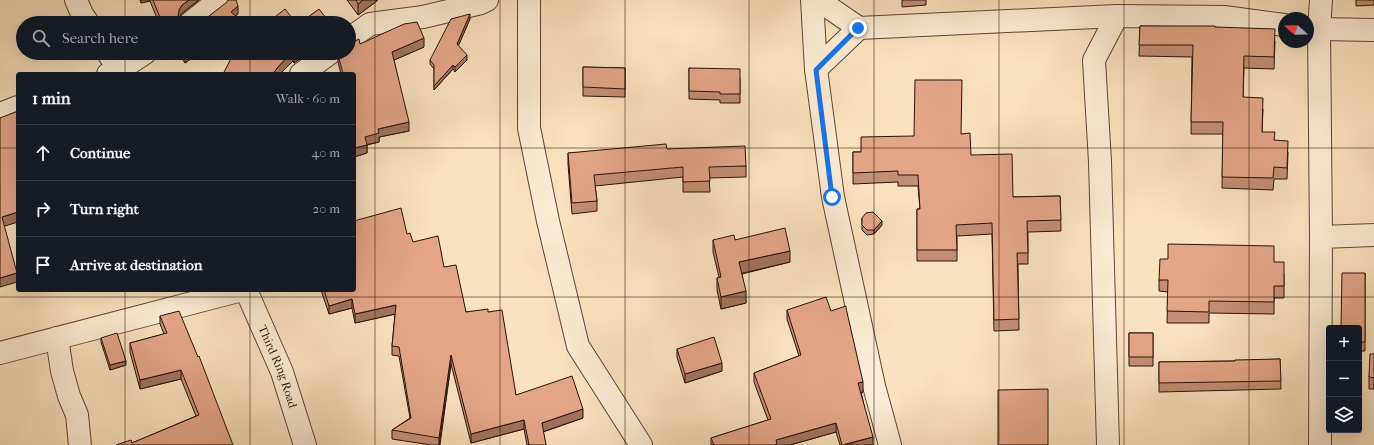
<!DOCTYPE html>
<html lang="en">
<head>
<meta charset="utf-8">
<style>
	body { margin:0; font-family:"IM FELL French Canon",serif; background:#20242c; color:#f1f3f6 }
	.controls { position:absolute; right:12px; bottom:12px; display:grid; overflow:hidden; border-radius:4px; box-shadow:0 4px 16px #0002 }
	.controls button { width:36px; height:36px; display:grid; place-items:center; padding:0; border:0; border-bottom:1px solid #363941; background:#171b24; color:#f1f3f6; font:20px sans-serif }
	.compass { position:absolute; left:1278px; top:12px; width:36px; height:36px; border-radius:50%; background:#171b24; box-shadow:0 4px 16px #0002; rotate:290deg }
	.stop { position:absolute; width:12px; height:12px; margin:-9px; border:3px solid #1a73e8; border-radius:50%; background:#fff }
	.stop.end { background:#1a73e8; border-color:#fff; box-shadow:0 1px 4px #0008 }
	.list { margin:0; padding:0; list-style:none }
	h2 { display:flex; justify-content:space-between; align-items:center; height:52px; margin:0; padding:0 16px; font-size:17px }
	h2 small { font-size:13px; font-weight:400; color:#9ea1a6 }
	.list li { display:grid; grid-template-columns:26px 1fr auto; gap:12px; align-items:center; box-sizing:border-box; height:56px; padding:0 16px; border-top:1px solid #363941 }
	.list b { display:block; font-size:15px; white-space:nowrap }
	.list em { font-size:13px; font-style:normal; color:#9ea1a6 }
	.icon { flex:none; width:22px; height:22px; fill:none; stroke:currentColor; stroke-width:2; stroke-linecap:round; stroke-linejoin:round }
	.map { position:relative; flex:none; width:1374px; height:445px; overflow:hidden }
	.search { position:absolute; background:#171b24; box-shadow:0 4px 16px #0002; left:16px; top:16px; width:340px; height:44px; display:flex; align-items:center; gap:10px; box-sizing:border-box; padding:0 14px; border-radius:22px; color:#9ea1a6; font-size:15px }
	.panel { position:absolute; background:#171b24; box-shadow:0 4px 16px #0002; left:16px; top:72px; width:340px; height:220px; border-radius:4px }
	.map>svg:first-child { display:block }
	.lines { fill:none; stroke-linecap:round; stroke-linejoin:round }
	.minor-casing { stroke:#5d4634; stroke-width:24 }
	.minor { stroke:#fbecd5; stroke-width:22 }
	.wall { fill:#c48e74; stroke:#291206 }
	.shaded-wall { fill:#a0745e; stroke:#291206 }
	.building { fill:#e4a587; stroke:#291206 }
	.route { stroke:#1a73e8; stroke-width:5 }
	.grid { fill:none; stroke:#291206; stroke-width:1; stroke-opacity:0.55 }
	.labels { text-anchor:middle; stroke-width:3.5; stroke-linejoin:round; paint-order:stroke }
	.street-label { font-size:12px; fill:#291206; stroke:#fbecd5 }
</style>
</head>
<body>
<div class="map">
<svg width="1374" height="445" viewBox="0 0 1374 445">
	<rect width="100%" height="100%" fill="#f9e2be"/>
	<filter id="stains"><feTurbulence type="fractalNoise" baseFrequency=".005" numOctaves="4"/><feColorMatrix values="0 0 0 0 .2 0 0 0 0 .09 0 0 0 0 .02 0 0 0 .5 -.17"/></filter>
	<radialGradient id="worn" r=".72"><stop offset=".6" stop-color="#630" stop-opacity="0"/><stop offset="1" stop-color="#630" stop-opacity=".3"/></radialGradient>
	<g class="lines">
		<defs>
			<g id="minor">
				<path d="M 76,0 L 82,14 L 88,23"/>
				<path d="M 529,0 L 529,128 L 548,221 L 578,346 L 641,445"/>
				<path d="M 812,0 L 816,69 L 833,197 L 874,386 L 890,445"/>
				<path d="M 818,0 L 859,28 L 1117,16 L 1224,17 L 1284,25"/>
				<path d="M 1321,0 L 1319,29 L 1374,30"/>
				<path d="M 190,23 L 219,0"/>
				<path d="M 1308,28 L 1319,29 L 1321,237"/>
				<path d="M 349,39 L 370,24 L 423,17 L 481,3 L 487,0"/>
				<path d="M 108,53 L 122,74"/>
				<path d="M 816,69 L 859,28"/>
				<path d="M 108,74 L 119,70 L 145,53"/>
				<path d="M 301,74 L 330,53"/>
				<path d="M 0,114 L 18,107"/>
				<path id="s1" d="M 246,290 L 282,372 L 305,445"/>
				<path d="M 57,338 L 62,371 L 69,396 L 77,415 L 80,445"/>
				<path d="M 0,353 L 242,290"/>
				<path d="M 1108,445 L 1100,162 L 1094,60 L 1117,16"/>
				<path d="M 1320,445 L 1321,237 L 1374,235"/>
			</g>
		</defs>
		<use href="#minor" class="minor-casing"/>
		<use href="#minor" class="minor"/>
	</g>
	<path class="wall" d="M 140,0 L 199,0 L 182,13 L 179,18 L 180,23 L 159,23 L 150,1 L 141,3 Z
		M 347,0 L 377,0 L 377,1 L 358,15 Z
		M 902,0 L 926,0 L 926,5 L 902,7 Z
		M 1356,0 L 1374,0 L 1374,5 L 1356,6 Z
		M 470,19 L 458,46 L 467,60 L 455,72 L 453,69 L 434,90 L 434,69 L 430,64 L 430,60 Z
		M 1140,26 L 1215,27 L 1275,41 L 1274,69 L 1244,68 L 1243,97 L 1263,109 L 1262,132 L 1275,140 L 1288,152 L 1287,179 L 1274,179 L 1273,190 L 1222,188 L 1223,134 L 1191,134 L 1192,57 L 1139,56 Z
		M 360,44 L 424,47 L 394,60 L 409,131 L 379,137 L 379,142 L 367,145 L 367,153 L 354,157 L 354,74 L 341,74 L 338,62 L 338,54 Z
		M 178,53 L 199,53 L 185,63 Z
		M 234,53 L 308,53 L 294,63 L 293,61 Z
		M 583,67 L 625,68 L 625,97 L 583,96 Z
		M 689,68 L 740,78 L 740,103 L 720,103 L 720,100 L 689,99 Z
		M 961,134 L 971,155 L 1013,197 L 1060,196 L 1061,231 L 1028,232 L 1028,264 L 1018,264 L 1019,330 L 994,331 L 992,234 L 957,236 L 957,261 L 917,261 L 917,209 L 920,209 L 918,186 L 898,186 L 898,182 L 853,184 L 853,152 L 861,152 Z
		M 568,153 L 746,166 L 746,177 L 709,178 L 710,192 L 683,192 L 683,177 L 595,186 L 597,201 L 597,211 L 572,214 L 568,164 Z
		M 862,218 L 882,225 L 874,234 L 867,235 L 862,230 Z
		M 407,234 L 413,242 L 444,267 L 466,312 L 488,312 L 516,395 L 583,418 L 543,432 L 546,445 L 527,445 L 524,429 L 471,443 L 451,364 L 440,445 L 431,445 L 392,439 L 392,430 L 410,418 L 399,356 L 392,355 L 392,346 L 395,314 L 355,323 L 352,308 L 329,314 L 321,290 L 354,290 Z
		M 713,240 L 735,240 L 790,262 L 742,274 L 746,303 L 721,309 L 717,290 L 717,278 L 719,277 L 713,252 Z
		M 1274,262 L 1284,274 L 1284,298 L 1274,298 L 1274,314 L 1209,313 L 1209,323 L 1167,323 L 1168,292 L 1159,291 L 1159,280 Z
		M 1365,273 L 1365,351 L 1359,351 L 1359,328 Z
		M 787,310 L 863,392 L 861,392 L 873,445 L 840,445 L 836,432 L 790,445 L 711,445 L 711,438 L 768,420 L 754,382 L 754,373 L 799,356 L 787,319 Z
		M 160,316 L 233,445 L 132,443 L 196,416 L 181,379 L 140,389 L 130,352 L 130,343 L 164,334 L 160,324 Z
		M 1129,333 L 1153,333 L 1153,366 L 1129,366 Z
		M 101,338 L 126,365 L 110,370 L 101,342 Z
		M 677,349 L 722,371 L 685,383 L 677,357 Z
		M 1374,354 L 1374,389 L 1369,389 L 1369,377 Z
		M 1280,359 L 1281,389 L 1159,392 L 1159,362 L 1235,361 Z"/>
	<path class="shaded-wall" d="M 141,0 L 150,0 L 150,1 L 141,3 Z
		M 189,0 L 199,0 L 182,13 L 179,18 L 178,23 L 178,17 L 179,10 L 182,5 Z
		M 363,0 L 377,0 L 377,1 L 358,15 L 358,4 Z
		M 238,6 L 238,14 L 231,20 L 231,12 Z
		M 470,14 L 470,19 L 457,49 L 457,44 Z
		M 238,18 L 238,23 L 231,23 Z
		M 424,38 L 424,47 L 392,61 L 392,52 Z
		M 187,53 L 199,53 L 185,63 L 185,55 Z
		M 291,53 L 293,53 L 293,61 L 280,74 L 273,74 L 277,68 Z
		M 294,53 L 308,53 L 294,63 Z
		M 467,55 L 467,60 L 455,72 L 455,67 Z
		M 453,65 L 453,69 L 434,90 L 434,86 Z
		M 409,122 L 409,131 L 379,137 L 379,142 L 365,145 L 365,137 L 378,129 Z
		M 367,145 L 367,153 L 354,157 L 354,148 Z
		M 18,212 L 18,222 L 2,227 L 2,217 Z
		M 882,221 L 882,225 L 874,234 L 874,230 Z
		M 790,251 L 790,262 L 739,274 L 739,262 Z
		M 17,273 L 17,282 L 0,287 L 0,278 Z
		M 746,291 L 746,303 L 721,309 L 721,297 Z
		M 352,299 L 352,308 L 329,314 L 329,306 Z
		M 396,305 L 396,314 L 355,323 L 355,314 Z
		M 451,355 L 451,364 L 439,445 L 439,438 Z
		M 126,361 L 126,365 L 110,370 L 110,365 Z
		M 722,363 L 722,371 L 685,383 L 685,374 Z
		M 181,370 L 181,379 L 140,389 L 140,380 Z
		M 863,382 L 863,392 L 858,393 L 858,383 Z
		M 583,409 L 583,418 L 542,432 L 542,423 Z
		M 524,420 L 524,429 L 471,443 L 471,434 Z
		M 836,423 L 836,432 L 790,445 L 774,445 L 776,440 Z
		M 873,437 L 873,445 L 844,445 Z"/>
	<path class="building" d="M 153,0 L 189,0 L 182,5 L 179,10 L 178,17 L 180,23 L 164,23 L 159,15 Z
		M 228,0 L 236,0 L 238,6 L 231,12 L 238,18 L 231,23 L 200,23 L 227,2 Z
		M 356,0 L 363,0 L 358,4 Z
		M 285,9 L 296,23 L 267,23 Z
		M 319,9 L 330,23 L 300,23 Z
		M 470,14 L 457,44 L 467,55 L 455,67 L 453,65 L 434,86 L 434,65 L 430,60 L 451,19 Z
		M 417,22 L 424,38 L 392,52 L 409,122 L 378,129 L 379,133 L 365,137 L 367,145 L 354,148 L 354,74 L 343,74 L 338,54 L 339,53 L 349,53 L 349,43 L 351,43 L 359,39 L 360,44 L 404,24 Z
		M 1140,26 L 1215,26 L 1215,27 L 1275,29 L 1274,57 L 1244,56 L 1243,97 L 1263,98 L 1262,132 L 1275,132 L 1274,140 L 1288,141 L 1287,168 L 1274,167 L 1273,178 L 1222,177 L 1223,122 L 1191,122 L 1193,45 L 1139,45 Z
		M 234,53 L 291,53 L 277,68 L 273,74 L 223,74 Z
		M 583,67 L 625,68 L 625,89 L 583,87 Z
		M 689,68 L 740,69 L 740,94 L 720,94 L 720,92 L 689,91 Z
		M 915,80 L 962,80 L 961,134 L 970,133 L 971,155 L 1012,154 L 1013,197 L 1060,196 L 1061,220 L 1027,221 L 1028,253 L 1017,253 L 1019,319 L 994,320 L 992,223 L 956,225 L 957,250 L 917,250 L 917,209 L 920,209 L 918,175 L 898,175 L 898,171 L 853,173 L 853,152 L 861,152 L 861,137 L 914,136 Z
		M 18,111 L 18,212 L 2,217 L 17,273 L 0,278 L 0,118 Z
		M 666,144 L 667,149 L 745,146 L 746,166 L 709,167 L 710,181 L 683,182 L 683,167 L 594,175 L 597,201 L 572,203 L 568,153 Z
		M 401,208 L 407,234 L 410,233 L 413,242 L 438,236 L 444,267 L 456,265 L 466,312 L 488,309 L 488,312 L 502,310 L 516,395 L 572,376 L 583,409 L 542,423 L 546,445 L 529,445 L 524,420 L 471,434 L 451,355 L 439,438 L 392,430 L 411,418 L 399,347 L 392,346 L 396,305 L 355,314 L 352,299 L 329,306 L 324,290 L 354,290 L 354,221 Z
		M 873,212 L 882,221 L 874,230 L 867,230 L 862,225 L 862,218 L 866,213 Z
		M 785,228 L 790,251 L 739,262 L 746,291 L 721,297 L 717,278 L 721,277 L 713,240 L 734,235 L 735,240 Z
		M 1168,244 L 1274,246 L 1274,262 L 1284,262 L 1284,286 L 1274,286 L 1274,302 L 1209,301 L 1209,312 L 1167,311 L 1168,280 L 1159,280 L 1160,259 L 1168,259 Z
		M 1342,273 L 1365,273 L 1365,342 L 1359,342 L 1359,328 L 1341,328 Z
		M 826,297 L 831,311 L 846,306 L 846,308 L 863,382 L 858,383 L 873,437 L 842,445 L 836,423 L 776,440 L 777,444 L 774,445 L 714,445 L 711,438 L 771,419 L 754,373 L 801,355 L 787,310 Z
		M 179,311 L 198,357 L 199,356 L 233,445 L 116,445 L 131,440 L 132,443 L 199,415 L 181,370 L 140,380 L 130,343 L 167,333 L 160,316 Z
		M 117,333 L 126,361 L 110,365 L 101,338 Z
		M 1129,333 L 1153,333 L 1153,357 L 1129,357 Z
		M 714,337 L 722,363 L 685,374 L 677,349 Z
		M 1370,354 L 1374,354 L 1374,378 L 1369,377 Z
		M 1280,359 L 1281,381 L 1159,383 L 1159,362 L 1235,361 L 1235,360 Z
		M 1048,389 L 1048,445 L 998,445 L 998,390 Z"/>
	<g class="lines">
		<path class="route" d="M 832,197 L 816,70 L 858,28"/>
	</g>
	<path class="grid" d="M 125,0 L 125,23M 250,0 L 250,23M 375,0 L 375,445M 500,0 L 500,445M 625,0 L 625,445M 749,0 L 749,445M 874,0 L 874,445M 999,0 L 999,445M 1124,0 L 1124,445M 1249,0 L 1249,445M 125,53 L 125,74M 250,53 L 250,74M 0,148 L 18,148M 354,148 L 1374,148M 125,290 L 125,445M 250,290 L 250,445M 0,297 L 1374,297"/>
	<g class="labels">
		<g class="street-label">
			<text dy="4" stroke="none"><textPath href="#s1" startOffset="83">Third Ring Road</textPath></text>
		</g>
	</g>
	<rect width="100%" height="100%" filter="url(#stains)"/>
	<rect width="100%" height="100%" fill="url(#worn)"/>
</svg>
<div class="controls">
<button>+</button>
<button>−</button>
<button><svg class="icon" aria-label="layers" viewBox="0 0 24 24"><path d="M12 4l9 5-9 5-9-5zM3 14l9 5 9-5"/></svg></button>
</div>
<svg class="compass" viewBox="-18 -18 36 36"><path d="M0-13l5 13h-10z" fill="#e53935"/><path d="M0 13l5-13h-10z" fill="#9ea1a6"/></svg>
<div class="stop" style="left:832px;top:197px"></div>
<div class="stop end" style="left:858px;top:28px"></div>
<div class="search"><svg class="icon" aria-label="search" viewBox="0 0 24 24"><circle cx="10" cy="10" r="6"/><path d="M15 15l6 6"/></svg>Search here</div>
<section class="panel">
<h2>1 min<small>Walk · 60 m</small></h2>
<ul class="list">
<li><svg class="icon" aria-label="ahead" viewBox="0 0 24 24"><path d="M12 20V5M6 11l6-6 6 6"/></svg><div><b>Continue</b></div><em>40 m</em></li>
<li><svg class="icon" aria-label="right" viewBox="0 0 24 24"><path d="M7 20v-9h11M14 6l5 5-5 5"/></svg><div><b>Turn right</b></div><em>20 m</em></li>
<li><svg class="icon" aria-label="arrive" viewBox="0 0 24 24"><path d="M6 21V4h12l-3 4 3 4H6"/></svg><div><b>Arrive at destination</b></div></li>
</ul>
</section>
</div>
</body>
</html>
